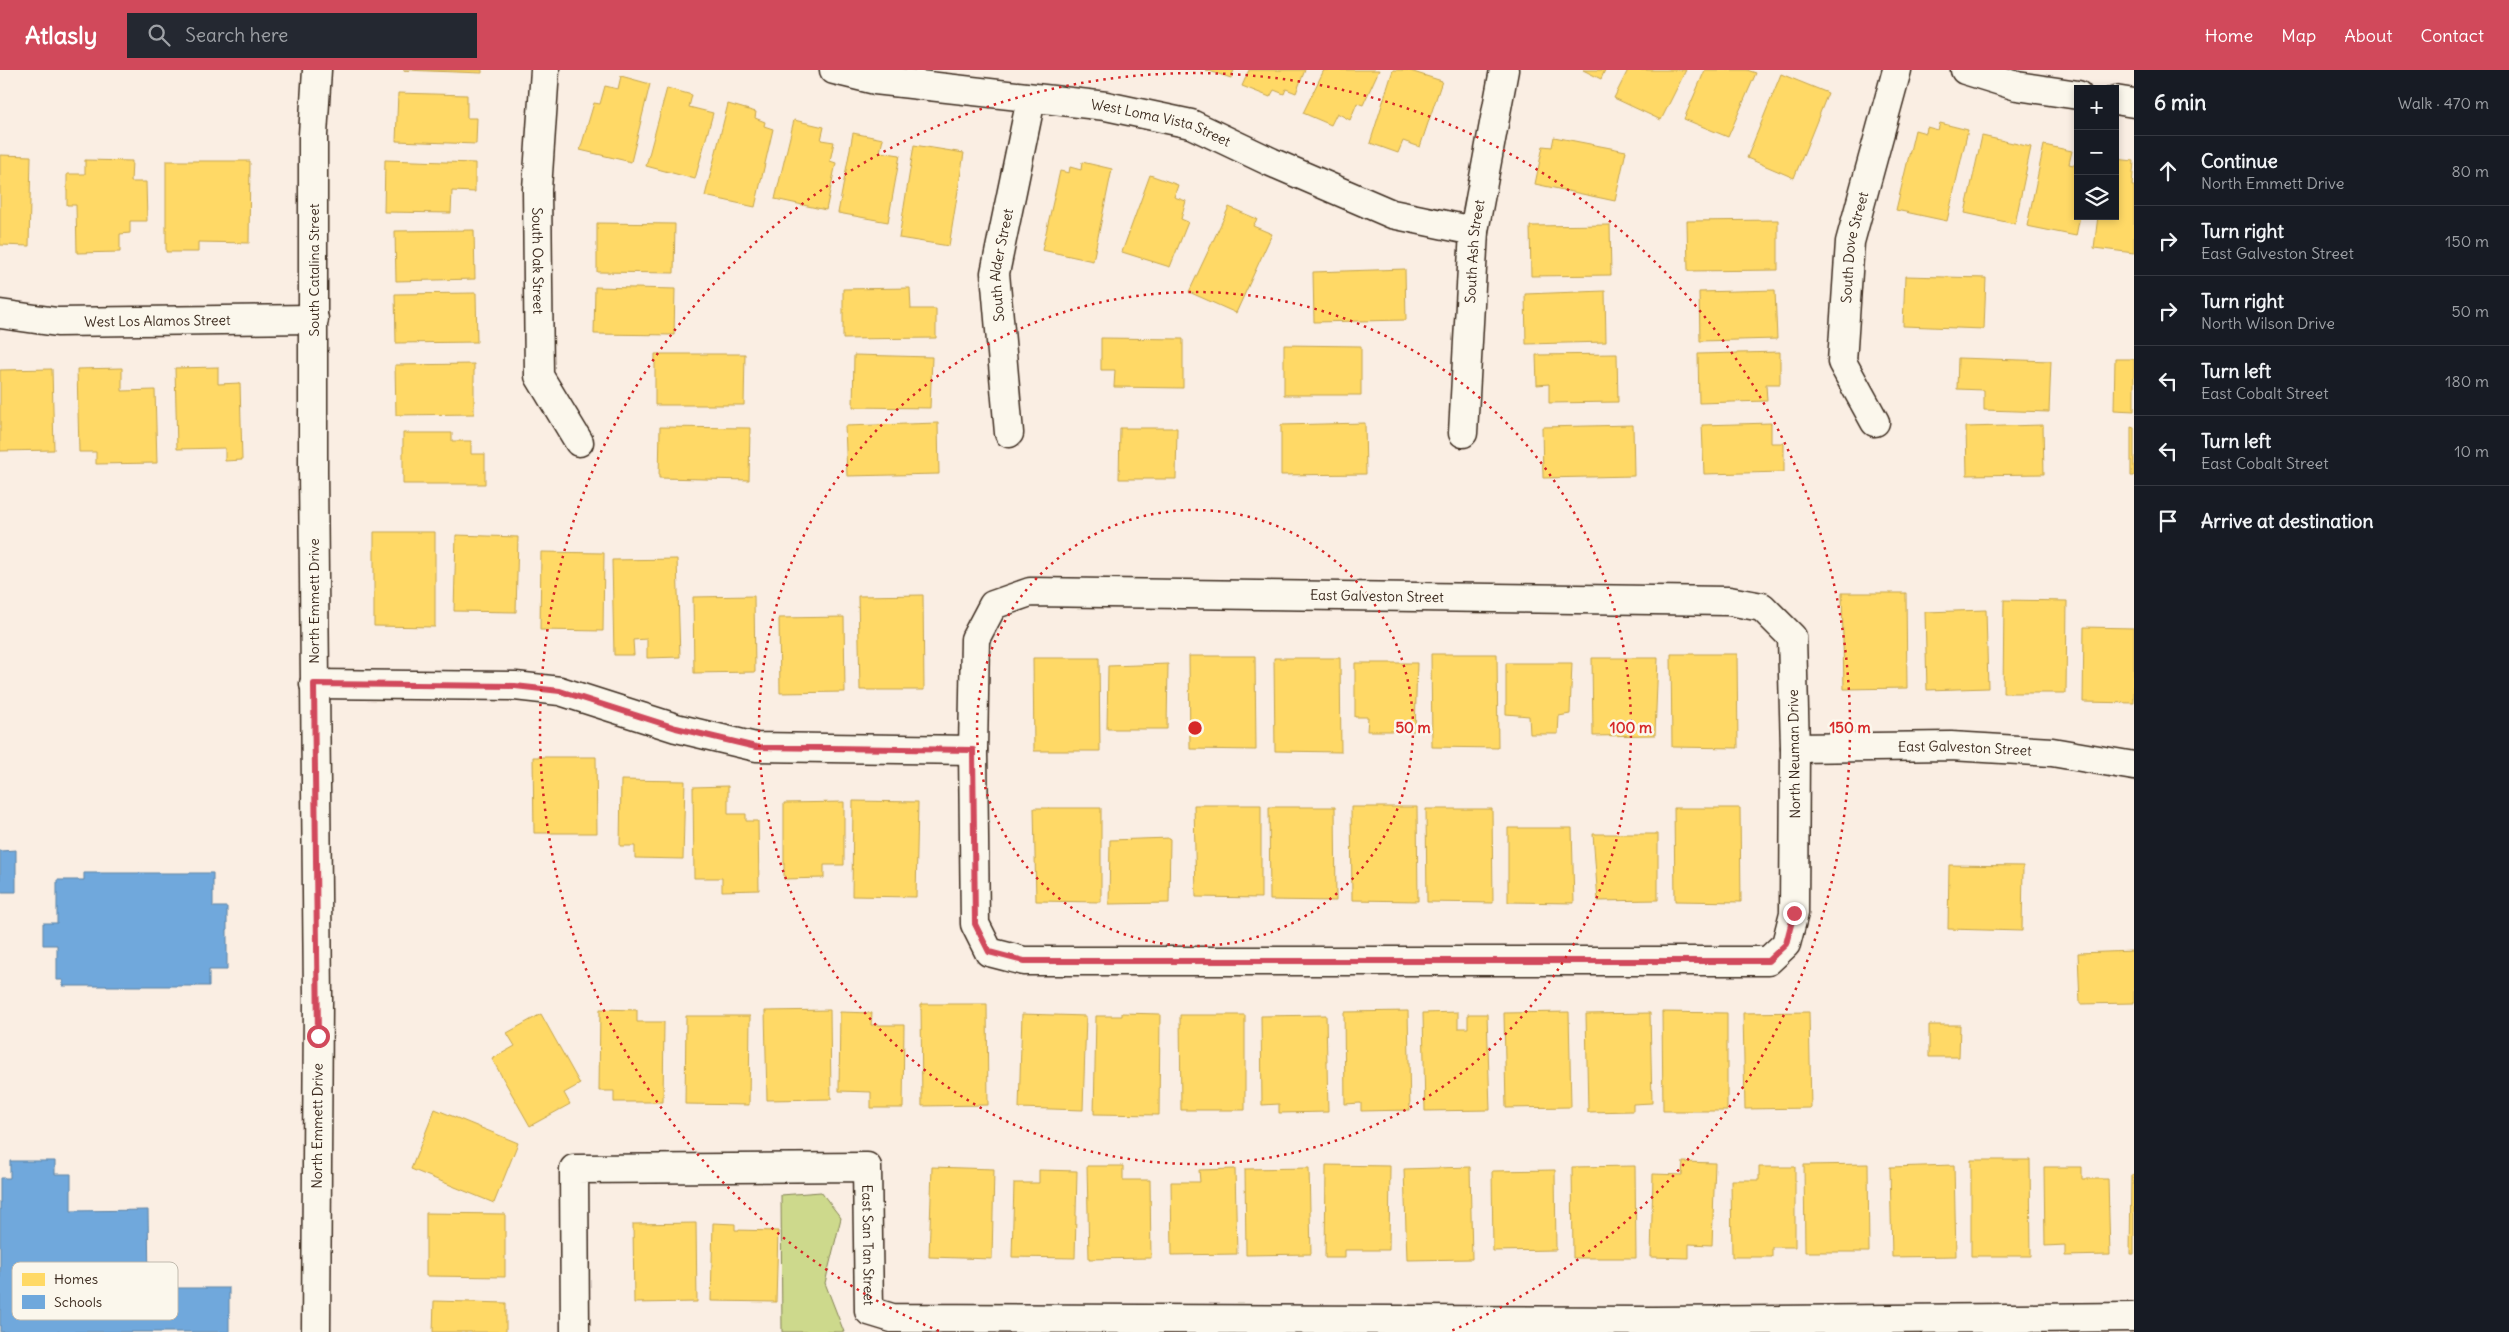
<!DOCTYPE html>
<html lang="en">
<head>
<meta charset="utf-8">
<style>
	body { margin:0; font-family:Delius,sans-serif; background:#242831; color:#f1f3f6 }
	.controls { position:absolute; right:15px; top:15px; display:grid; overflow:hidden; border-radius:0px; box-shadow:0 2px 8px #0003 }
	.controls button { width:45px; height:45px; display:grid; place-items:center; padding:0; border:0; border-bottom:1px solid #363941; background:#171b24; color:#f1f3f6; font:25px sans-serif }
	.stop { position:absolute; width:15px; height:15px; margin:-11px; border:4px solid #d1495b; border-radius:50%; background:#fff }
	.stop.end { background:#d1495b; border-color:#fff; box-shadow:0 1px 5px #0008 }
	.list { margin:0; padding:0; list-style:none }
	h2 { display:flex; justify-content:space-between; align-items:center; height:65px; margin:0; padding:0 20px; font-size:21px }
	h2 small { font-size:16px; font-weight:400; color:#9ea1a6 }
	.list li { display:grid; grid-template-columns:32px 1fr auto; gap:15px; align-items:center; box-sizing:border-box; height:70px; padding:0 20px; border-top:1px solid #363941 }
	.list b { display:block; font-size:19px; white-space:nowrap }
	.list p { margin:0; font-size:16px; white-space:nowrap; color:#9ea1a6 }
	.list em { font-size:16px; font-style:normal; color:#9ea1a6 }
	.icon { flex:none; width:28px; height:28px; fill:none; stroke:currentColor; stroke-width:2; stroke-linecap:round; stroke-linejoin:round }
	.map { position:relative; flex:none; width:2134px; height:1262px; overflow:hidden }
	header { display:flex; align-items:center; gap:30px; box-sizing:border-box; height:70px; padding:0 25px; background:#d1495b; color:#fff }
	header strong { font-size:24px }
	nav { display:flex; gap:28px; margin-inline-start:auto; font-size:18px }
	.search { width:350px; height:45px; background:#242831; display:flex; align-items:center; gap:12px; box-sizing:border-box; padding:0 18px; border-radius:0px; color:#9ea1a6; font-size:19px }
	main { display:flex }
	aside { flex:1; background:#171b24 }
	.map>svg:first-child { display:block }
	.green { fill:#cdd98c; stroke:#848255 }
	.homes { fill:#ffd966; stroke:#c4a450 }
	.schools { fill:#6fa8dc; stroke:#5f82a3 }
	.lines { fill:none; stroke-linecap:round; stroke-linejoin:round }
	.street-casing { stroke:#3b2a1e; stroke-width:31 }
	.secondary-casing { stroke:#3b2a1e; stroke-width:31 }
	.street { stroke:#fbf7ec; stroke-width:28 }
	.secondary { stroke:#fbf7ec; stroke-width:28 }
	.route { stroke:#d1495b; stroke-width:6 }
	.ring { fill:none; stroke:#d62828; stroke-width:2.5; stroke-dasharray:2.5 5 }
	.labels { text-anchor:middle; stroke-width:5; stroke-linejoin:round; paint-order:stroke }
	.street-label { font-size:14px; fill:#3b2a1e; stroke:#fbf7ec }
	.key { fill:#fbf7ec; stroke:#c1baae; stroke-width:1 }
	.key-label { font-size:14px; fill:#3b2a1e }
	.centre { fill:#d62828; stroke:#fbf7ec; stroke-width:2.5 }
	.ring-label { font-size:15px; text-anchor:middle; font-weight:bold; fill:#d62828; stroke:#fbf7ec; stroke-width:5; stroke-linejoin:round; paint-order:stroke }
</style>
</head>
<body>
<header>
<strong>Atlasly</strong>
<div class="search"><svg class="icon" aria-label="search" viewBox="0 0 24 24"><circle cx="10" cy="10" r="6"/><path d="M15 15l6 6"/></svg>Search here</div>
<nav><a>Home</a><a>Map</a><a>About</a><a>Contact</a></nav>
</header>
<main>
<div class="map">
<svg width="2134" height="1262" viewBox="0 0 2134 1262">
	<rect width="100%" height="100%" fill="#faeee3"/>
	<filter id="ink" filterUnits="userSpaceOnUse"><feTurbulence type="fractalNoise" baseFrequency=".02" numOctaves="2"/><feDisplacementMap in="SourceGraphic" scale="10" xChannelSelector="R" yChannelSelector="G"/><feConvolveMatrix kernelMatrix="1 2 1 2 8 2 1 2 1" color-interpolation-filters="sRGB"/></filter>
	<g filter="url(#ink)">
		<path class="green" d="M 821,1122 L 841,1148 L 825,1213 L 844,1262 L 782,1262 L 781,1125 Z"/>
		<path class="homes" d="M 403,0 L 482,0 L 482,3 Z
			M 1206,0 L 1234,0 L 1231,8 Z
			M 1249,0 L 1305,0 L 1296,23 L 1286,19 L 1284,24 L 1274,20 L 1270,27 L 1242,16 Z
			M 1324,0 L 1379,0 L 1363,35 L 1357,33 L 1350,50 L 1337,43 L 1331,55 L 1303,43 Z
			M 1393,0 L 1407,0 L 1442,11 L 1420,77 L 1403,71 L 1398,83 L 1370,73 Z
			M 1583,0 L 1605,0 L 1601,9 Z
			M 1628,0 L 1686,0 L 1661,50 L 1614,28 Z
			M 1705,0 L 1747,0 L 1756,3 L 1728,67 L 1684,49 Z
			M 1781,4 L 1828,23 L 1794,108 L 1747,88 Z
			M 621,6 L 650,14 L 631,92 L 580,80 L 594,33 L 600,34 L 605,16 L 618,19 Z
			M 667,18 L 692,25 L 689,37 L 713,43 L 695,109 L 646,96 Z
			M 398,23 L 467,25 L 467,48 L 477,48 L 476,74 L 396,71 Z
			M 728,34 L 756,42 L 755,48 L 765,52 L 764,56 L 773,59 L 755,137 L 705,126 Z
			M 794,50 L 824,57 L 821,70 L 834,72 L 830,91 L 836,93 L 826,140 L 775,129 Z
			M 1940,53 L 1968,60 L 1947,151 L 1896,140 L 1915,60 L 1926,63 L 1927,57 L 1938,60 Z
			M 853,63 L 883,69 L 880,82 L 900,85 L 888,152 L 838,143 Z
			M 1982,66 L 2031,77 L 2015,154 L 1965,143 Z
			M 1554,67 L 1626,81 L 1615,131 L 1535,114 L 1543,76 L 1552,77 Z
			M 914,75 L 964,83 L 949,176 L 899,168 Z
			M 2044,75 L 2072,81 L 2069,94 L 2078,96 L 2078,146 L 2080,146 L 2076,166 L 2027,156 Z
			M 0,85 L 31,86 L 29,176 L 0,175 Z
			M 2115,89 L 2134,91 L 2132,116 L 2134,116 L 2134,183 L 2094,178 L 2098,146 L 2115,146 Z
			M 85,90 L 132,91 L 131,112 L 146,112 L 147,151 L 130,151 L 130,163 L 120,164 L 120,182 L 77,183 L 76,135 L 67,135 L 67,104 L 85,104 Z
			M 385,90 L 475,93 L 475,122 L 452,121 L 451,143 L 384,142 Z
			M 166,91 L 250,91 L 249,173 L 198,172 L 198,182 L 166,182 Z
			M 1082,92 L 1112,99 L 1093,191 L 1042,180 L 1060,101 L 1069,103 L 1070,97 L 1081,100 Z
			M 1150,105 L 1178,115 L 1174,127 L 1186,131 L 1181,149 L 1188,152 L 1170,197 L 1122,182 Z
			M 1229,137 L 1257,149 L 1253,156 L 1272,164 L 1236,243 L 1189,222 Z
			M 1778,150 L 1778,200 L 1688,201 L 1687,151 Z
			M 597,153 L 675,154 L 674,203 L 597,202 Z
			M 1610,155 L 1611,205 L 1531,206 L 1530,156 Z
			M 474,160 L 475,209 L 396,211 L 395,161 Z
			M 1405,199 L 1406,250 L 1314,252 L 1313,202 Z
			M 1905,206 L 1986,208 L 1984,259 L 1903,256 Z
			M 595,217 L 675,219 L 674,265 L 594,264 Z
			M 910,218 L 911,239 L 936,239 L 936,268 L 843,269 L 843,219 Z
			M 1775,220 L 1777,269 L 1700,271 L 1699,222 Z
			M 1605,221 L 1606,272 L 1526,274 L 1525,224 Z
			M 476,223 L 477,272 L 396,273 L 395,224 Z
			M 1101,268 L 1183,269 L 1183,318 L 1114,317 L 1115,300 L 1101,300 Z
			M 1284,275 L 1361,276 L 1361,325 L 1284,325 Z
			M 1780,282 L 1780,314 L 1766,314 L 1767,331 L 1699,333 L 1698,284 Z
			M 655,284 L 745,284 L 744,335 L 655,335 Z
			M 1617,284 L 1618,332 L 1549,333 L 1549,314 L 1537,315 L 1536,285 Z
			M 854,285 L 932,287 L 930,338 L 853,337 Z
			M 1958,288 L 2051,291 L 2049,342 L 1984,340 L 1984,320 L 1957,319 Z
			M 2115,289 L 2134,289 L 2134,341 L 2114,340 Z
			M 474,294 L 474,344 L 396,345 L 395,295 Z
			M 218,297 L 218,314 L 240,313 L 242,390 L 225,391 L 225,378 L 177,379 L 175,298 Z
			M 122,298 L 122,321 L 155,320 L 157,393 L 96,394 L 96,382 L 79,382 L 77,299 Z
			M 52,299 L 54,380 L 0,381 L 0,300 Z
			M 938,353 L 939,404 L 847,406 L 845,356 Z
			M 1365,353 L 1366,404 L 1281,405 L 1281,355 Z
			M 1771,353 L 1771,373 L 1784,373 L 1784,402 L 1704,404 L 1702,355 Z
			M 1633,355 L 1634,406 L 1543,408 L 1542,357 Z
			M 2043,355 L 2044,404 L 1967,405 L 1966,357 Z
			M 660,357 L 750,358 L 749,410 L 659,408 Z
			M 2131,357 L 2134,358 L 2134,406 L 2131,406 Z
			M 1120,358 L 1177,358 L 1176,409 L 1119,409 Z
			M 403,363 L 452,363 L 452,371 L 471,371 L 471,384 L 485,384 L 485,414 L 403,414 Z
			M 374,462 L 435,462 L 435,557 L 374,556 Z
			M 456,465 L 518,467 L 516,542 L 454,541 Z
			M 541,482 L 604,483 L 603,561 L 540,560 Z
			M 677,489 L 680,587 L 647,588 L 647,569 L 633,570 L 634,585 L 614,585 L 612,490 Z
			M 1842,523 L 1906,523 L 1907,618 L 1844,619 Z
			M 923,525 L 924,620 L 860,620 L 858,526 Z
			M 754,526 L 755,602 L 694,603 L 693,527 Z
			M 2004,530 L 2067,531 L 2066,623 L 2003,623 Z
			M 1986,540 L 1988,618 L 1927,620 L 1925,542 Z
			M 844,547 L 845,622 L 780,623 L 779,548 Z
			M 2084,557 L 2134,558 L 2134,633 L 2083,632 Z
			M 1431,584 L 1497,584 L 1498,678 L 1432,677 Z
			M 1671,584 L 1737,584 L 1738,678 L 1672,677 Z
			M 1189,586 L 1255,586 L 1256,680 L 1190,679 Z
			M 1033,588 L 1099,588 L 1100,681 L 1034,681 Z
			M 1274,588 L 1340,588 L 1341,682 L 1275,681 Z
			M 1592,588 L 1658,588 L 1655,665 L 1593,666 Z
			M 1355,593 L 1417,593 L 1415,661 L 1367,661 L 1368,647 L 1355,647 Z
			M 1506,593 L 1572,593 L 1570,644 L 1559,646 L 1558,664 L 1530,664 L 1529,646 L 1506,644 Z
			M 1168,594 L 1167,659 L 1107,659 L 1108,596 Z
			M 533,687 L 596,687 L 597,763 L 534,763 Z
			M 621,710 L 685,711 L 683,789 L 635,788 L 635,776 L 620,776 Z
			M 728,716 L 728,744 L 746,744 L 746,751 L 758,751 L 759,820 L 722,821 L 722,808 L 694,808 L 693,717 Z
			M 853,731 L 918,732 L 916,827 L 852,826 Z
			M 844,732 L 844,795 L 824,795 L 824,808 L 784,809 L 784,733 Z
			M 1194,735 L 1261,735 L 1261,828 L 1196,827 Z
			M 1269,737 L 1335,737 L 1336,831 L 1270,830 Z
			M 1351,737 L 1417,737 L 1418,831 L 1352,830 Z
			M 1034,738 L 1101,738 L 1101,832 L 1036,831 Z
			M 1674,738 L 1740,738 L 1741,832 L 1675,831 Z
			M 1426,739 L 1492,739 L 1493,833 L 1427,832 Z
			M 1508,758 L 1572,758 L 1574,833 L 1508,832 Z
			M 1593,764 L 1658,764 L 1658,830 L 1598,831 Z
			M 1170,768 L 1169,833 L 1109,834 L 1110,770 Z
			M 1949,795 L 2023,796 L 2022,861 L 1948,859 Z
			M 2134,881 L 2134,933 L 2080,934 L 2078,883 Z
			M 921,934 L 987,934 L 988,1035 L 922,1036 Z
			M 600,939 L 637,940 L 637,952 L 664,952 L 663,1032 L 614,1032 L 614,1021 L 599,1021 Z
			M 830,940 L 831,1029 L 767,1030 L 765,941 Z
			M 1408,941 L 1410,1040 L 1361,1041 L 1361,1033 L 1345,1034 L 1344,942 Z
			M 840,942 L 872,943 L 871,955 L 904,955 L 903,1038 L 871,1038 L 871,1022 L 839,1021 Z
			M 1458,942 L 1458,958 L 1468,958 L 1468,944 L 1487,944 L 1490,1040 L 1425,1041 L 1423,943 Z
			M 1569,942 L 1571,1037 L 1506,1038 L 1504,943 Z
			M 1662,942 L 1727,943 L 1727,1041 L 1663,1041 Z
			M 1809,942 L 1811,1038 L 1745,1039 L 1743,943 Z
			M 1122,943 L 1160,944 L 1159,1045 L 1094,1044 L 1096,946 L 1122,946 Z
			M 1650,943 L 1652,1033 L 1633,1034 L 1633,1041 L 1588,1042 L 1586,944 Z
			M 541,944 L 580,1014 L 564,1023 L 570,1034 L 530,1056 L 492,989 L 515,976 L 507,963 Z
			M 1022,944 L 1086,946 L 1083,1040 L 1019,1038 Z
			M 1180,945 L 1245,945 L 1245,1040 L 1181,1040 Z
			M 1326,945 L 1328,1042 L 1279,1043 L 1279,1034 L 1262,1035 L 1261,946 Z
			M 686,946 L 750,946 L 749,1035 L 685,1034 Z
			M 1929,955 L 1960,955 L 1959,987 L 1929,987 Z
			M 435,1039 L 518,1073 L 494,1133 L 411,1099 Z
			M 1971,1090 L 2030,1090 L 2031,1186 L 1971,1186 Z
			M 1683,1092 L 1715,1093 L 1712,1175 L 1689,1174 L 1689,1188 L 1651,1187 L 1653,1104 L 1682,1105 Z
			M 1868,1094 L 1869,1182 L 1805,1182 L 1804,1095 Z
			M 1326,1095 L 1390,1096 L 1389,1180 L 1345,1180 L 1345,1188 L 1325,1188 Z
			M 1954,1095 L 1956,1186 L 1892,1187 L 1890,1097 Z
			M 1087,1096 L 1123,1096 L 1123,1110 L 1150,1110 L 1151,1188 L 1089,1189 Z
			M 1635,1096 L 1636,1188 L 1573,1188 L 1572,1097 Z
			M 932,1097 L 994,1099 L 992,1189 L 929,1187 Z
			M 1470,1097 L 1472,1189 L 1407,1190 L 1404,1099 Z
			M 1759,1097 L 1795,1097 L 1795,1177 L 1772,1177 L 1772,1187 L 1732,1187 L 1731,1110 L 1759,1110 Z
			M 2044,1097 L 2082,1097 L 2082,1109 L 2108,1109 L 2110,1185 L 2065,1186 L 2065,1175 L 2045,1176 Z
			M 1309,1098 L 1311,1184 L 1246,1185 L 1245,1099 Z
			M 1235,1099 L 1237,1184 L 1172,1185 L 1171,1112 L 1200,1112 L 1199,1100 Z
			M 1039,1100 L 1077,1101 L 1075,1188 L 1012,1187 L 1014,1113 L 1039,1113 Z
			M 1555,1100 L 1556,1180 L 1493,1181 L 1492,1101 Z
			M 2131,1105 L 2134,1105 L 2134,1184 L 2130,1184 Z
			M 426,1143 L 505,1144 L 505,1207 L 426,1206 Z
			M 696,1153 L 697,1232 L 634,1233 L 633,1154 Z
			M 713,1153 L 735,1154 L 735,1160 L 778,1161 L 776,1232 L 711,1231 Z
			M 434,1231 L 506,1233 L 506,1262 L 433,1262 Z"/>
		<path class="schools" d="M 16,780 L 16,822 L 0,822 L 0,781 Z
			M 84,803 L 213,803 L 213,837 L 227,837 L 227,900 L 209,900 L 209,916 L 63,916 L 63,910 L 57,910 L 57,875 L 43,875 L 43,853 L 57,853 L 57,810 L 84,810 Z
			M 10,1091 L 55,1091 L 55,1104 L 71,1104 L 71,1141 L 148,1140 L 149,1218 L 229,1218 L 229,1262 L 0,1262 L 0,1108 L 10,1108 Z"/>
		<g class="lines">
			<defs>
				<g id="street">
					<path id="s1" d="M 545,0 L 537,119 L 539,306 L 579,372"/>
					<path id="s2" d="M 834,0 L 875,10 L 1106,36 L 1191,54 L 1271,92 L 1392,144 L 1474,161"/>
					<path d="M 1965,0 L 2017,16 L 2078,25"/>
					<path d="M 2115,30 L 2134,33"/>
					<path id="s3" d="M 0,244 L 57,252 L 314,249"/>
					<path id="s4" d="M 1875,352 L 1842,292 L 1850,172 L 1897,0"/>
					<path id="s5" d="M 1009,363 L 995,203 L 1031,29"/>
					<path id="s6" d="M 1463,363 L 1474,161 L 1504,0"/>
					<path d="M 1030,522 L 1729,531 L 1762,537 L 1792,567 L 1795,678 L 1794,843 L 1786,874 L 1768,891 L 1024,891 L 989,882 L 975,854 L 973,680 L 975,569 L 993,535 Z"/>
					<path d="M 314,614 L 515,616 L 560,621 L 676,658 L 756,677 L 973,680"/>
					<path id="s7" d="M 1795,678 L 1951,676 L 2052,682 L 2134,696"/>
					<path id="s8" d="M 575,1262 L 574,1099 L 867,1097 L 869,1241 L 892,1248 L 1653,1251 L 2134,1247"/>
				</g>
				<g id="secondary">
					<path id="s9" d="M 316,1262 L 318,928 L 313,401 L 313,65 L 317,0"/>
				</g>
			</defs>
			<use href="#street" class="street-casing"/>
			<use href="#secondary" class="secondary-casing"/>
			<use href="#street" class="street"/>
			<use href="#secondary" class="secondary"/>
		</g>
	</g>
	<g class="lines" filter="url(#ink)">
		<path class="route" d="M 318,966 L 314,614 L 515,616 L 560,621 L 676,658 L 756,677 L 973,680 L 975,854 L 989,882 L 1024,891 L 1768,891 L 1786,874 L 1794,843"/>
	</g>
	<g class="ring">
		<circle cx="1195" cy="658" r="218"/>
		<circle cx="1195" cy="658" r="436"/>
		<path d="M939 1261A655 655 0 1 1 1451 1261"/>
	</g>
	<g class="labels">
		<g class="street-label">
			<text dy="5" stroke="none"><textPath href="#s2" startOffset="332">West Loma Vista Street</textPath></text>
			<text dy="5" stroke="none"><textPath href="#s4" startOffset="184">South Dove Street</textPath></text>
			<text dy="5" stroke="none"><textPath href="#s6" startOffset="182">South Ash Street</textPath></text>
			<text dy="5" stroke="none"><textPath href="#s1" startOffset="191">South Oak Street</textPath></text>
			<text dy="5" stroke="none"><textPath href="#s5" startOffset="169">South Alder Street</textPath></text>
			<text transform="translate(314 200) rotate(-90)" y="5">South Catalina Street</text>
			<text dy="5" stroke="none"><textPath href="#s3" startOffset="158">West Los Alamos Street</textPath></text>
			<text transform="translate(1377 526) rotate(1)" y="5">East Galveston Street</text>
			<text transform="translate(314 531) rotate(-90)" y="5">North Emmett Drive</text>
			<text dy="5" stroke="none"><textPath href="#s7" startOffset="170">East Galveston Street</textPath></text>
			<text transform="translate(1794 684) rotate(-91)" y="5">North Neuman Drive</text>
			<text dy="5" stroke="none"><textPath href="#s9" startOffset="206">North Emmett Drive</textPath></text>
			<text dy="5" stroke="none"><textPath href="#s8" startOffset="534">East San Tan Street</textPath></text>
		</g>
	</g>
	<rect x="12" y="1192" width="166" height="58" rx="8" class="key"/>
	<rect x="22" y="1203" width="23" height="13" fill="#ffd966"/>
	<rect x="22" y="1225" width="23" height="14" fill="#6fa8dc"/>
	<g class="key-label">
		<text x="54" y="1214">Homes</text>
		<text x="54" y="1237">Schools</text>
	</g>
	<circle cx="1195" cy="658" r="8" class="centre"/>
	<g class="ring-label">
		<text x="1413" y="663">50 m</text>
		<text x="1631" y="663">100 m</text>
		<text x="1850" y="663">150 m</text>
	</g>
</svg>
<div class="controls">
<button>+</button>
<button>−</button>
<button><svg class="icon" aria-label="layers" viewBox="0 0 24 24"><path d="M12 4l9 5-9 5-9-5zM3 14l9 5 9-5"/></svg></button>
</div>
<div class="stop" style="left:318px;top:966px"></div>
<div class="stop end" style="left:1794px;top:843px"></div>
</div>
<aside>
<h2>6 min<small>Walk · 470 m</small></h2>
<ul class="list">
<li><svg class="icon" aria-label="ahead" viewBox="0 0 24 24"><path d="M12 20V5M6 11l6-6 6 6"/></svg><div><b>Continue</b><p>North Emmett Drive</p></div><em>80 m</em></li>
<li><svg class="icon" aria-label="right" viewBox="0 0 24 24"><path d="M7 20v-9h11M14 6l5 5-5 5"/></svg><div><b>Turn right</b><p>East Galveston Street</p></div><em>150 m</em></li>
<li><svg class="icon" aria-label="right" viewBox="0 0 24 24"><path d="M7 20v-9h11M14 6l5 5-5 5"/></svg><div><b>Turn right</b><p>North Wilson Drive</p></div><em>50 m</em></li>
<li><svg class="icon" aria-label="left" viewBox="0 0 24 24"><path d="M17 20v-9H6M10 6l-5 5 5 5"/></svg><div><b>Turn left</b><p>East Cobalt Street</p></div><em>180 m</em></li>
<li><svg class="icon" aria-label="left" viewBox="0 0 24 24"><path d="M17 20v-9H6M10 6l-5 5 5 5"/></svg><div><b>Turn left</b><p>East Cobalt Street</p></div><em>10 m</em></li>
<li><svg class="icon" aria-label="arrive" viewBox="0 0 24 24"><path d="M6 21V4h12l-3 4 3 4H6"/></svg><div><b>Arrive at destination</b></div></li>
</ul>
</aside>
</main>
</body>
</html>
